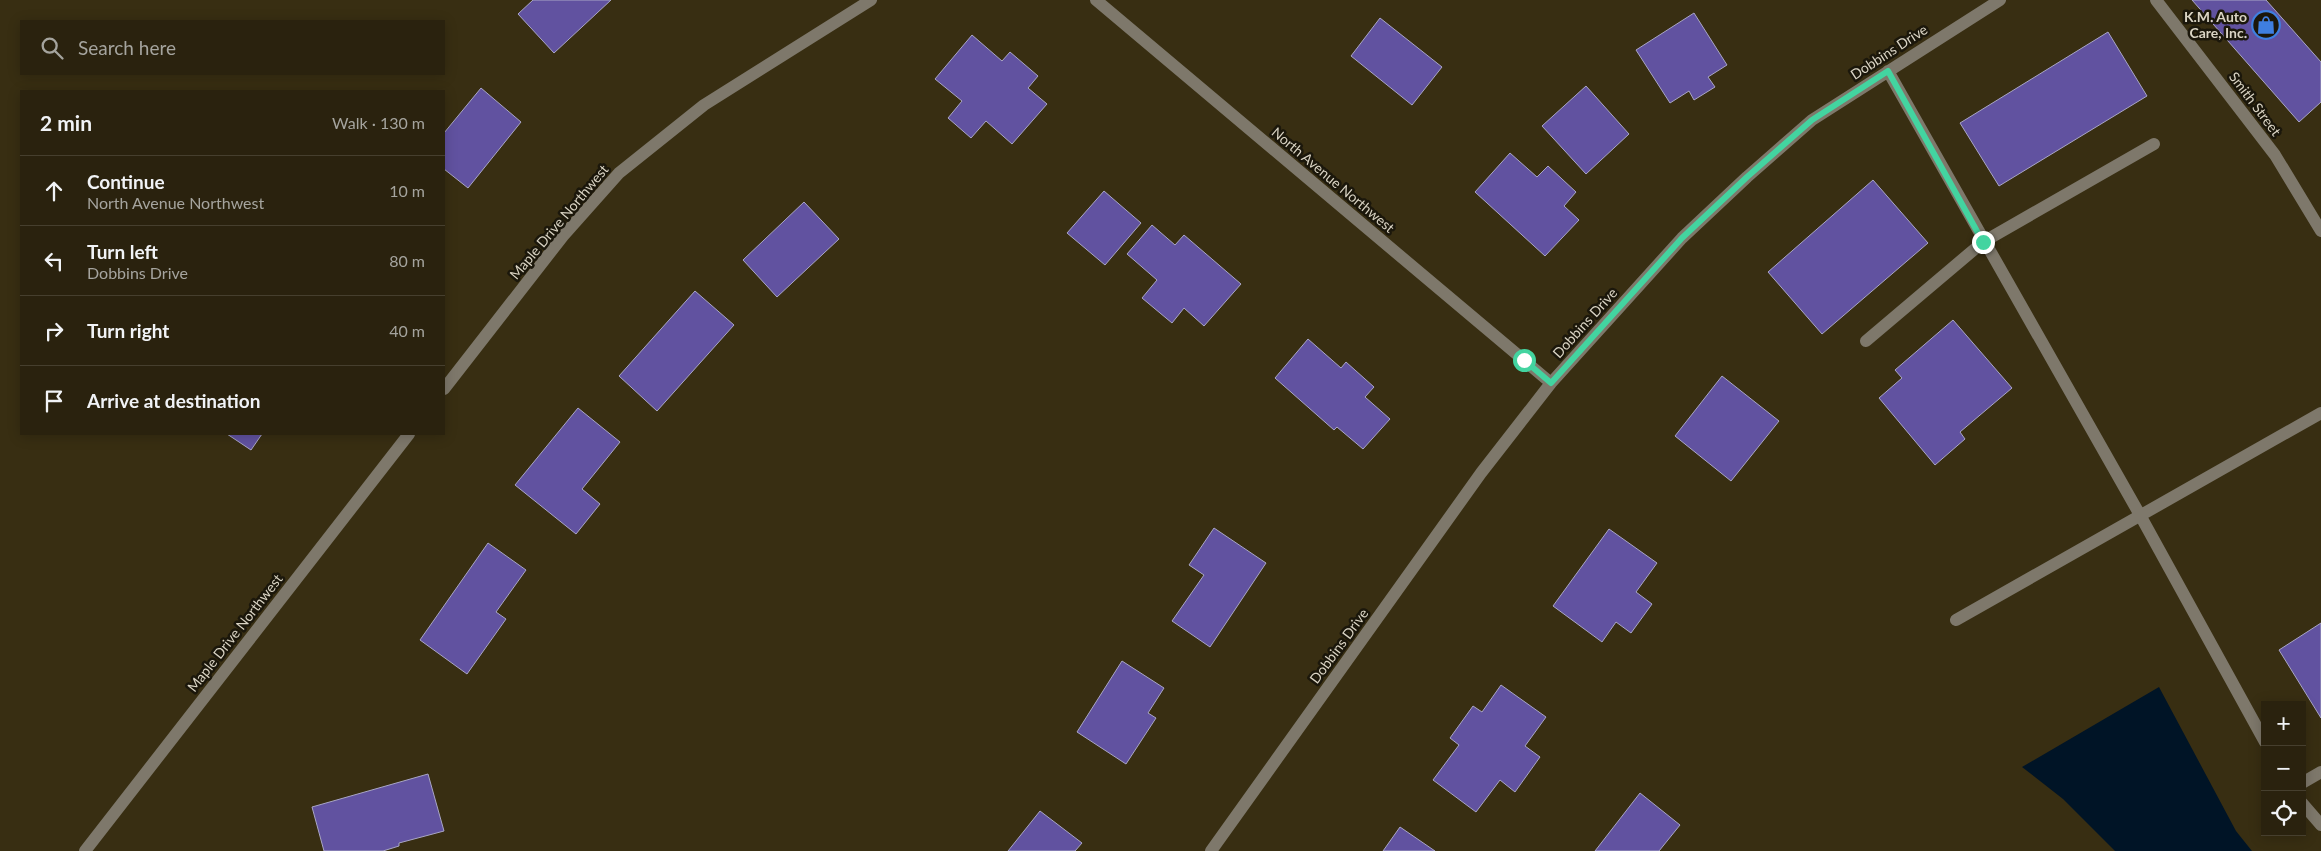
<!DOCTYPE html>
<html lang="en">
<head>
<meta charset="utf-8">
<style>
	body { margin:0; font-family:Lato,sans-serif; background:#362f1c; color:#f1f3f6 }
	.controls { position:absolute; right:15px; bottom:15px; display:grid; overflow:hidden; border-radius:0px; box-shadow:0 2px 12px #0003 }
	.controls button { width:45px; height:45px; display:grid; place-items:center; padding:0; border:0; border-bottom:1px solid #463f2e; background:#2a220e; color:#f1f3f6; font:25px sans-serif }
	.stop { position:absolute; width:15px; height:15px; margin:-11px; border:4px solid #43d4a0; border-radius:50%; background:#fff }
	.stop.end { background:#43d4a0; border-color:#fff; box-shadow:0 1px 5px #0008 }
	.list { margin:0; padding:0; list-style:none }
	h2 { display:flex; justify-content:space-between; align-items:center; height:65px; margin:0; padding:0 20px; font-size:21px }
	h2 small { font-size:16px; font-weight:400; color:#a5a49e }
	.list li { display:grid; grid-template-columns:32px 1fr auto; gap:15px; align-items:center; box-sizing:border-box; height:70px; padding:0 20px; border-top:1px solid #463f2e }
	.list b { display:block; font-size:19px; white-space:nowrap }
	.list p { margin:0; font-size:16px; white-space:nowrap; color:#a5a49e }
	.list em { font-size:16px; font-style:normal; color:#a5a49e }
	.icon { flex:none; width:28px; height:28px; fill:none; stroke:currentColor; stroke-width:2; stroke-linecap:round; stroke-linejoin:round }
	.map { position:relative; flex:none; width:2321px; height:851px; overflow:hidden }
	.search { position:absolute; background:#2a220e; box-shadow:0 2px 12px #0003; left:20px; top:20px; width:425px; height:55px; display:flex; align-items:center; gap:12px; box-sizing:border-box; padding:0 18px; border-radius:0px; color:#a5a49e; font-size:19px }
	.panel { position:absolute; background:#2a220e; box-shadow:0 2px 12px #0003; left:20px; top:90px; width:425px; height:345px; border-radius:0px }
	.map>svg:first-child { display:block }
	.water { fill:#001426 }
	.building { fill:#6152a0; stroke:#a9a6c5 }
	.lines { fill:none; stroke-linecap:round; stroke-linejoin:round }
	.minor { stroke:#7e786b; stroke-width:12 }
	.route { stroke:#43d4a0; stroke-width:6 }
	.labels { text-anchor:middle; stroke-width:5; stroke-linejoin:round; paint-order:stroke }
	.poi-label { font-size:14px; font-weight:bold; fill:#dad4c4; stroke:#1b170b; text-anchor:end }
	.street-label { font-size:14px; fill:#dad4c4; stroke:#1b170b }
</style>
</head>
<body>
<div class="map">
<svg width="2321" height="851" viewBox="0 0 2321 851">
	<rect width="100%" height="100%" fill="#382e12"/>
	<path class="water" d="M 2159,687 L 2236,831 L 2252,851 L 2115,851 L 2063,799 L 2022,767 Z"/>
	<path class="building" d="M 533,0 L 611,0 L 554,53 L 518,14 Z
		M 2192,0 L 2266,0 L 2321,62 L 2321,102 L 2299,122 Z
		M 1694,13 L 1727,65 L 1708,77 L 1715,87 L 1694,100 L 1689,91 L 1670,103 L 1636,50 Z
		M 1380,18 L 1442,67 L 1412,105 L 1351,56 Z
		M 2108,32 L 2147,96 L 1999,186 L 1960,123 Z
		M 972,35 L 1002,61 L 1010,52 L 1038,76 L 1028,88 L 1047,104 L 1012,144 L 986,121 L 971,138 L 948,118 L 962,101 L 935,79 Z
		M 1586,86 L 1629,134 L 1586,174 L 1542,126 Z
		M 481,88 L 521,122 L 468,188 L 444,169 L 444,133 Z
		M 1510,153 L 1537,177 L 1548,166 L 1576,192 L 1564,206 L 1579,220 L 1545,256 L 1475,192 Z
		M 1873,180 L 1928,243 L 1822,334 L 1768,272 Z
		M 1104,191 L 1141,223 L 1105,265 L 1067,233 Z
		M 804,202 L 839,239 L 777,297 L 743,260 Z
		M 1152,225 L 1175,245 L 1184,235 L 1241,284 L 1204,326 L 1184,308 L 1172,323 L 1142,298 L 1157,280 L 1127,254 Z
		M 695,291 L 734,325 L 657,411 L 619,376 Z
		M 1953,320 L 2012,388 L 1960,432 L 1965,439 L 1935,465 L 1879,398 L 1902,378 L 1895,370 Z
		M 1308,339 L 1341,368 L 1346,362 L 1374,387 L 1365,397 L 1390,419 L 1363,449 L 1337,427 L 1334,430 L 1275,378 Z
		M 1722,376 L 1779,421 L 1731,481 L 1675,436 Z
		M 578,408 L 620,442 L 582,489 L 600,504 L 576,534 L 515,485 Z
		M 227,434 L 262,434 L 251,450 Z
		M 1214,528 L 1266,563 L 1210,647 L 1172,621 L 1204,575 L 1189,565 Z
		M 1609,529 L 1657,563 L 1636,592 L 1652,604 L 1631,633 L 1616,622 L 1602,642 L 1553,606 Z
		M 488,543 L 526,570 L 496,612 L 506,619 L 467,674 L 420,640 Z
		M 2321,623 L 2321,718 L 2279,650 Z
		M 1122,661 L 1164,688 L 1148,713 L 1156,718 L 1126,764 L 1077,732 Z
		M 1501,685 L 1546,717 L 1525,746 L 1540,757 L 1515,792 L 1500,780 L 1476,812 L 1433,780 L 1459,745 L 1450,738 L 1473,706 L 1482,712 Z
		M 428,774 L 444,831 L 399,843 L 399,846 L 383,851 L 324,851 L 312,807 Z
		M 1640,793 L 1680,825 L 1659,851 L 1595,851 Z
		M 1040,811 L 1082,843 L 1075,851 L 1008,851 Z
		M 1400,827 L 1435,851 L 1383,851 Z"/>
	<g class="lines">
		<path class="minor" d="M 1096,0 L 1551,383
			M 2156,0 L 2275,155 L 2321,231
			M 1888,71 L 2140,515 L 2265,742
			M 1866,341 L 1983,242 L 2154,144
			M 444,389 L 563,236 L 619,173 L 704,105 L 871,0
			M 1956,620 L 2321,413
			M 2302,783 L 2321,772
			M 2302,803 L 2321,825
			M 85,851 L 409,434
			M 1211,851 L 1481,473 L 1551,383 L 1682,238 L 1747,177 L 1812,120 L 2000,0"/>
	</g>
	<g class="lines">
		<path class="route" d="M 1524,360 L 1551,383 L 1682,238 L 1747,177 L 1812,120 L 1888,71 L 1983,242"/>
	</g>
	<defs>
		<symbol id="shop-ring" viewBox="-11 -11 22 22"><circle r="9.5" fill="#1b170b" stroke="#3f7fe0" stroke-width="1.5"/><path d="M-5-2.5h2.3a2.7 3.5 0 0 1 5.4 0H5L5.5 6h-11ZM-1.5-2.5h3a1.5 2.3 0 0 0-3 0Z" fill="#3f7fe0"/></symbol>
	</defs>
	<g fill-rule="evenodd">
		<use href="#shop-ring" x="2250" y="9" width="32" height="32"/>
	</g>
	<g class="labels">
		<g class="poi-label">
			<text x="2247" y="22">K.M. Auto<tspan x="2247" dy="16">Care, Inc.</tspan></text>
		</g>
		<g class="street-label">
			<text transform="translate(1889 52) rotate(-33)" y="5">Dobbins Drive</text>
			<text transform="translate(2255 104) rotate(53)" y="5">Smith Street</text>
			<text transform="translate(1333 180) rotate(40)" y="5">North Avenue Northwest</text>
			<text transform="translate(559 222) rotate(-50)" y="5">Maple Drive Northwest</text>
			<text transform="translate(1585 323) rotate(-48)" y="5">Dobbins Drive</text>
			<text transform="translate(235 633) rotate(-52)" y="5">Maple Drive Northwest</text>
			<text transform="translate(1339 646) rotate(-54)" y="5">Dobbins Drive</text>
		</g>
	</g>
</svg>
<div class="controls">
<button>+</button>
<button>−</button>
<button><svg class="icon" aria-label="locate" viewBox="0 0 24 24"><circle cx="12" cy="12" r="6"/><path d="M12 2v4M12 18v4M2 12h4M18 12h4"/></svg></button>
</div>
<div class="stop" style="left:1524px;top:360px"></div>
<div class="stop end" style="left:1983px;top:242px"></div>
<div class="search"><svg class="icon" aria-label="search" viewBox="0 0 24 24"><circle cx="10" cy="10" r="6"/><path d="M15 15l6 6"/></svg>Search here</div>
<section class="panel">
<h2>2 min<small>Walk · 130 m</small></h2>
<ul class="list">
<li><svg class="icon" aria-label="ahead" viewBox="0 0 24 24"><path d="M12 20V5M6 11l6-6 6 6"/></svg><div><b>Continue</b><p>North Avenue Northwest</p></div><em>10 m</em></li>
<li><svg class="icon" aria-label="left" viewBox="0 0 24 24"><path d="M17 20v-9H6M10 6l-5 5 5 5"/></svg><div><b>Turn left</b><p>Dobbins Drive</p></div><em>80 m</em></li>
<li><svg class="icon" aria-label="right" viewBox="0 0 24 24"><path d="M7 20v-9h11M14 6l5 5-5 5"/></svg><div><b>Turn right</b></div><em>40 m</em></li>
<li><svg class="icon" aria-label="arrive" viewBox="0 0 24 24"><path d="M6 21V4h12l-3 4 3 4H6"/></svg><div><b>Arrive at destination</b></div></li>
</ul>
</section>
</div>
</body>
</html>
